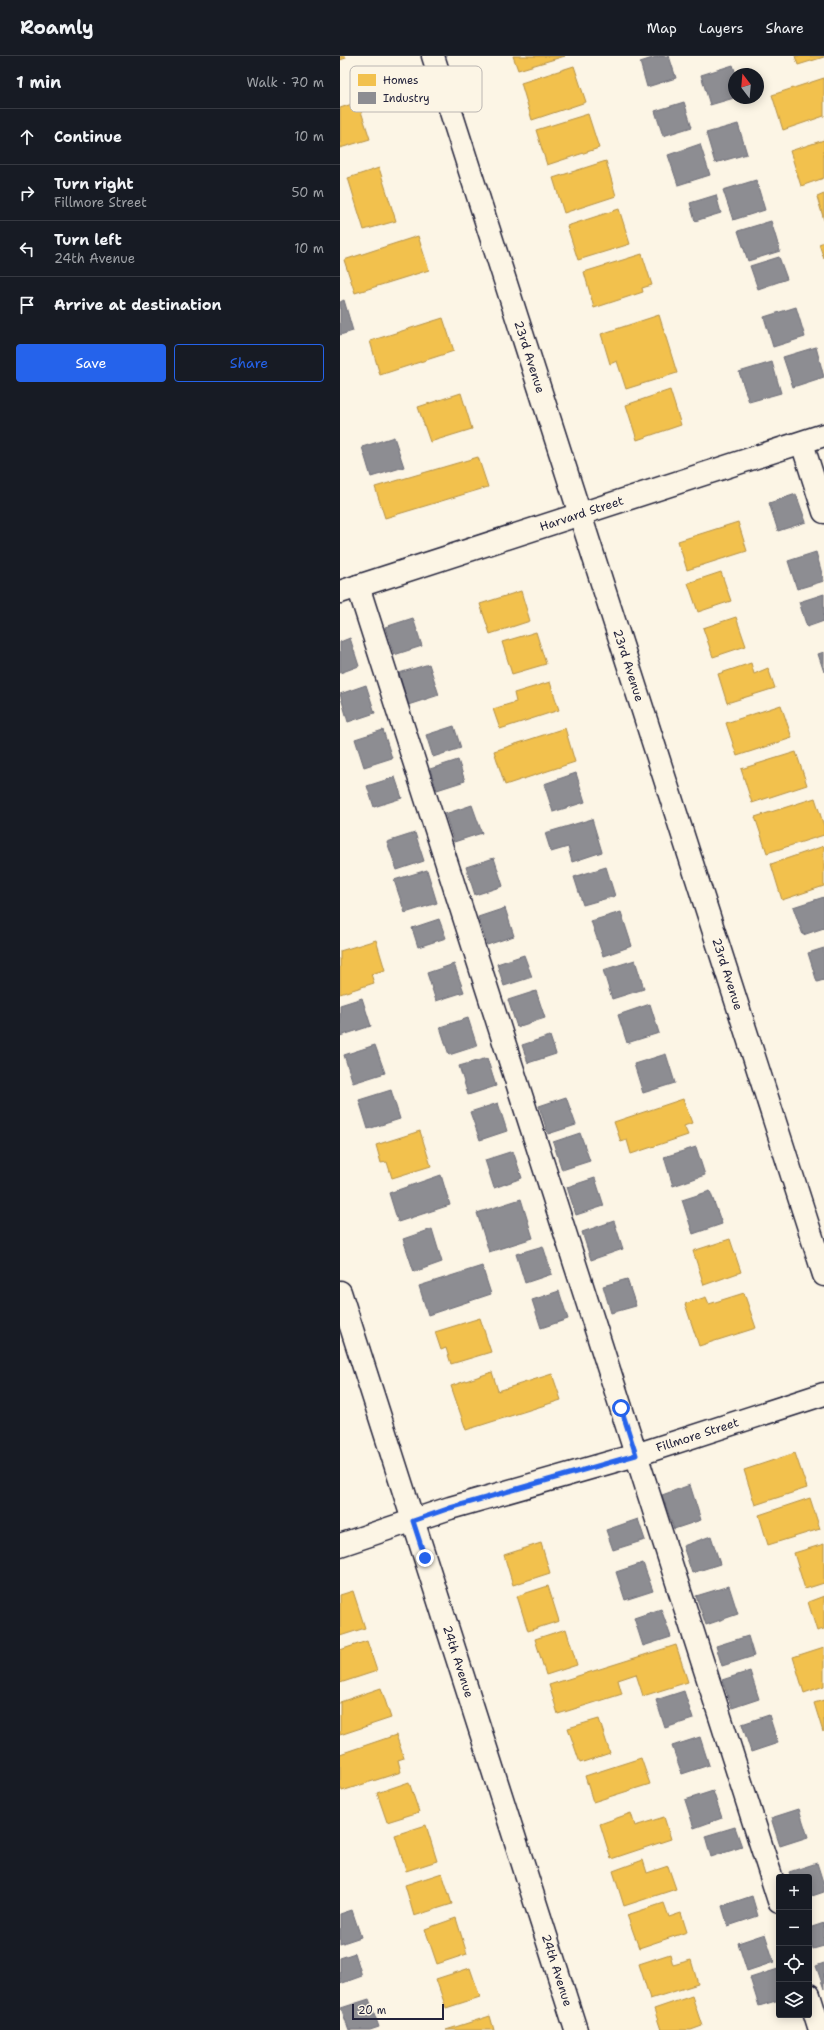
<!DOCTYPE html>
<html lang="en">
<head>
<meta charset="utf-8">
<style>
	body { margin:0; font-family:"Shantell Sans",sans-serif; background:#20242c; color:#f1f3f6 }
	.controls { position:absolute; right:12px; bottom:12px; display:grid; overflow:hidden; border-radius:4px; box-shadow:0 2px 10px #0003 }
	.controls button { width:36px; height:36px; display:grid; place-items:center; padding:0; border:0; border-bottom:1px solid #363941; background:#171b24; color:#f1f3f6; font:20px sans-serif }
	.compass { position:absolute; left:388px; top:12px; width:36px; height:36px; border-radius:50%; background:#171b24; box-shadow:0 2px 10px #0003; rotate:344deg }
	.scale { position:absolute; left:12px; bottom:10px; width:92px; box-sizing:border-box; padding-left:4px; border:2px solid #22223b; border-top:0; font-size:11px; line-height:14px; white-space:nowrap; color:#22223b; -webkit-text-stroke:3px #fcf5e5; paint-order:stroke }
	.stop { position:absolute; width:12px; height:12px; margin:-9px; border:3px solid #2563eb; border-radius:50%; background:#fff }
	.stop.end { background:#2563eb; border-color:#fff; box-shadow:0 1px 4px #0008 }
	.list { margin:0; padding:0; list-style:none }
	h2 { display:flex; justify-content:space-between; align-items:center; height:52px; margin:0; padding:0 16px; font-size:17px }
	h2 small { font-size:13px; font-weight:400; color:#9ea1a6 }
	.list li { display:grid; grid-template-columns:26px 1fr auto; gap:12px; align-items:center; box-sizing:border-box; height:56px; padding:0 16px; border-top:1px solid #363941 }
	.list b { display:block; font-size:15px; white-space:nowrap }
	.list p { margin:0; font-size:13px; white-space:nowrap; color:#9ea1a6 }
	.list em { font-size:13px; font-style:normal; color:#9ea1a6 }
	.actions { display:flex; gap:8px; padding:12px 16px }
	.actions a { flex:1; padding:9px 0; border:1px solid #2563eb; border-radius:4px; text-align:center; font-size:14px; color:#2563eb }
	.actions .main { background:#2563eb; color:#fff }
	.icon { flex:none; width:22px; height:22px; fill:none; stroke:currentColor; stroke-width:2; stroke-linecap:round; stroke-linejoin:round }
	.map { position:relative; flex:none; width:484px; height:1974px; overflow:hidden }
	header { display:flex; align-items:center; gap:24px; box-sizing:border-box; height:56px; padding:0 20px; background:#171b24; border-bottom:1px solid #363941 }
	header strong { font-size:19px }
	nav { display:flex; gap:22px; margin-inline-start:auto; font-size:14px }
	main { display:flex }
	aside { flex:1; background:#171b24 }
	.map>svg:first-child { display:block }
	.homes { fill:#f2c14e; stroke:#b49148 }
	.industry { fill:#8d8d92; stroke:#6d6d78 }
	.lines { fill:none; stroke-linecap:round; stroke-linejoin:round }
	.minor-casing { stroke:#22223b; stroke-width:25 }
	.minor { stroke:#fcf5e5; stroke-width:22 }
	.route { stroke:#2563eb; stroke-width:5 }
	.labels { text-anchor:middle; stroke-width:4; stroke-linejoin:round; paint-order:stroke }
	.street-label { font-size:12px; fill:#22223b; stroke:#fcf5e5 }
	.key { fill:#fcf5e5; stroke:#bbb6b2; stroke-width:1 }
	.key-label { font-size:11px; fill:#22223b }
</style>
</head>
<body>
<header>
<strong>Roamly</strong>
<nav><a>Map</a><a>Layers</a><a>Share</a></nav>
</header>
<main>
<aside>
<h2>1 min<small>Walk · 70 m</small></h2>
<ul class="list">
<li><svg class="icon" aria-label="ahead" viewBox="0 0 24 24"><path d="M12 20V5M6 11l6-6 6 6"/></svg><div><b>Continue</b></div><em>10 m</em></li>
<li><svg class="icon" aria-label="right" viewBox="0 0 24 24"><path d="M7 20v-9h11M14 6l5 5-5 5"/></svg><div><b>Turn right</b><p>Fillmore Street</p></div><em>50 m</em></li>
<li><svg class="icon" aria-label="left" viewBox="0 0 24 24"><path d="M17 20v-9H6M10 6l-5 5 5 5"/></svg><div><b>Turn left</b><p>24th Avenue</p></div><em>10 m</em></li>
<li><svg class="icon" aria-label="arrive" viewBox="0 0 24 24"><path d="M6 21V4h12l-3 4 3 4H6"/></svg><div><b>Arrive at destination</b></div></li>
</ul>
<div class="actions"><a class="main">Save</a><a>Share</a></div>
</aside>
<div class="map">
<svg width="484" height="1974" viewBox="0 0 484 1974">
	<rect width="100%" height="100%" fill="#fcf5e5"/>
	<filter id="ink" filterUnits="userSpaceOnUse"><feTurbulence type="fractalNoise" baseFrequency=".025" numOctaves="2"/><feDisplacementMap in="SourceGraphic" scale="8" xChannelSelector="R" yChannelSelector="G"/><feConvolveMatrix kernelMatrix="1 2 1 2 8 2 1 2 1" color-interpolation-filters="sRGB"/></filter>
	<g filter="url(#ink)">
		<path class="homes" d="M 0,0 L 5,0 L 6,2 L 0,4 Z
			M 173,0 L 225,0 L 178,14 Z
			M 455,0 L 484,0 L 484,1 L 458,9 Z
			M 234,10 L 246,46 L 192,64 L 181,27 Z
			M 484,22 L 484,60 L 443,74 L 432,39 Z
			M 18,46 L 30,83 L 0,92 L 0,52 Z
			M 248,58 L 259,92 L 207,109 L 196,74 Z
			M 484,84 L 484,122 L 461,130 L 450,95 Z
			M 266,105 L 276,140 L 224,157 L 213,122 Z
			M 39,112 L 56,165 L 24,174 L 8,122 Z
			M 484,138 L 484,164 L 477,141 Z
			M 279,153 L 290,188 L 238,204 L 227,170 Z
			M 78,180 L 89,214 L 15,237 L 4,204 Z
			M 484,186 L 484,203 L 479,188 Z
			M 302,198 L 312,229 L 302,232 L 303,236 L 254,252 L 244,216 Z
			M 319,259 L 337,317 L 286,333 L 277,305 L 270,308 L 261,278 Z
			M 103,262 L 114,295 L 40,319 L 30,285 Z
			M 330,334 L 341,369 L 297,384 L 286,349 Z
			M 121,337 L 132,373 L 90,386 L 78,351 Z
			M 138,401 L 148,431 L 45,462 L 35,431 Z
			M 398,466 L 407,495 L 347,514 L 338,485 Z
			M 381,516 L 391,545 L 358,556 L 348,527 Z
			M 181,535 L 190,565 L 150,578 L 140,548 Z
			M 396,561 L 406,590 L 373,601 L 363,572 Z
			M 196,576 L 206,608 L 172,618 L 162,586 Z
			M 411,607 L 414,618 L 428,612 L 435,632 L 387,647 L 378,618 Z
			M 210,626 L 219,654 L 160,673 L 153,653 L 176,646 L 174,637 Z
			M 441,649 L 452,682 L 397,700 L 386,667 Z
			M 225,672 L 235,706 L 165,729 L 154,695 Z
			M 456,696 L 467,729 L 412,747 L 401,713 Z
			M 475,742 L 484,770 L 484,779 L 427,797 L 415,761 Z
			M 484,790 L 484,830 L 442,844 L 431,808 Z
			M 36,884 L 45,914 L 31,918 L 34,927 L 0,938 L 0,895 Z
			M 343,1043 L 352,1067 L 344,1070 L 348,1079 L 291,1098 L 287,1084 L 281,1086 L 274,1066 Z
			M 80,1075 L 91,1110 L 52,1122 L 47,1106 L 41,1107 L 36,1089 Z
			M 390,1183 L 401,1216 L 364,1229 L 353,1195 Z
			M 404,1237 L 416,1272 L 359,1290 L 345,1248 L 366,1241 L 369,1248 Z
			M 140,1262 L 151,1296 L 111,1308 L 106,1292 L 101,1294 L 95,1276 Z
			M 152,1316 L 158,1335 L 212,1318 L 221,1344 L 126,1374 L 111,1330 Z
			M 455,1397 L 467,1432 L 415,1449 L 404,1414 Z
			M 470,1442 L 480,1473 L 428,1489 L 419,1459 Z
			M 201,1487 L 210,1517 L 173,1529 L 164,1499 Z
			M 484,1488 L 484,1527 L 465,1533 L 454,1497 Z
			M 208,1530 L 219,1565 L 188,1575 L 177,1540 Z
			M 13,1535 L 25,1572 L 0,1580 L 0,1539 Z
			M 484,1540 L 484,1573 L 477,1575 L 468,1546 Z
			M 226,1573 L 237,1609 L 206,1619 L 195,1583 Z
			M 27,1585 L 37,1615 L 0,1627 L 0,1594 Z
			M 336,1589 L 348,1626 L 303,1640 L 296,1618 L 278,1624 L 282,1638 L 218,1658 L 209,1629 Z
			M 484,1591 L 484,1630 L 464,1637 L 453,1601 Z
			M 41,1632 L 51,1662 L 0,1679 L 0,1646 Z
			M 484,1644 L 484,1675 L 483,1676 L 474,1647 Z
			M 259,1663 L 270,1697 L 240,1707 L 228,1672 Z
			M 56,1679 L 64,1702 L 58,1704 L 61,1716 L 2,1735 L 0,1730 L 0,1698 Z
			M 301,1702 L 310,1728 L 253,1746 L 245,1720 Z
			M 69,1726 L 79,1756 L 47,1766 L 37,1737 Z
			M 291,1757 L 295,1770 L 324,1761 L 331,1783 L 271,1803 L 260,1768 Z
			M 86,1769 L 97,1805 L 66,1815 L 55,1779 Z
			M 303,1804 L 307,1817 L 328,1810 L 336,1833 L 284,1850 L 273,1815 Z
			M 102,1817 L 112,1848 L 74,1860 L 65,1829 Z
			M 324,1847 L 329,1861 L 341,1857 L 347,1876 L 299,1892 L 287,1859 Z
			M 116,1862 L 127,1898 L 97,1908 L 85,1873 Z
			M 330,1898 L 333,1909 L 351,1904 L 358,1928 L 310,1943 L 299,1908 Z
			M 130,1912 L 140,1941 L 106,1952 L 96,1923 Z
			M 352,1940 L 362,1970 L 351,1974 L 321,1974 L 314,1953 Z
			M 150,1960 L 154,1974 L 106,1974 Z"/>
		<path class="industry" d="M 319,0 L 329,0 L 336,22 L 307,31 L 300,6 Z
			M 393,9 L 396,18 L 394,18 L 394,42 L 370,49 L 361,19 Z
			M 344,46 L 352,71 L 323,80 L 315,55 Z
			M 398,68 L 407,98 L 375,107 L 366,77 Z
			M 360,88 L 370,119 L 338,129 L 328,99 Z
			M 416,124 L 425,154 L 393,164 L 383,134 Z
			M 376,139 L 381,157 L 355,165 L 350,147 Z
			M 431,165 L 440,195 L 408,205 L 398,175 Z
			M 439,201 L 447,223 L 418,233 L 410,210 Z
			M 4,244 L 13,275 L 0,279 L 0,246 Z
			M 456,251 L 465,281 L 433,291 L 424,261 Z
			M 476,291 L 484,321 L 453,331 L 443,301 Z
			M 432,306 L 441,337 L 409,346 L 399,316 Z
			M 54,381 L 64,411 L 31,421 L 22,391 Z
			M 456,438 L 466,466 L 438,475 L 429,447 Z
			M 476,496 L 484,525 L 457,533 L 448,505 Z
			M 484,538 L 484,565 L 467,571 L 459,546 Z
			M 73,562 L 82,590 L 54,599 L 45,571 Z
			M 10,582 L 19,610 L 0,617 L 0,586 Z
			M 484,596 L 484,616 L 478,598 Z
			M 89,608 L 99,639 L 68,649 L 59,617 Z
			M 26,629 L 35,657 L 8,666 L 0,638 Z
			M 114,670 L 121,692 L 93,701 L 86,679 Z
			M 43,674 L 52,702 L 24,711 L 15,683 Z
			M 118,704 L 125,725 L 97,734 L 90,713 Z
			M 236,717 L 245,746 L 213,756 L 204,728 Z
			M 55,721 L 62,742 L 34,751 L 27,730 Z
			M 132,749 L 142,777 L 114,786 L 105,758 Z
			M 252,763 L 262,796 L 232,806 L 228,791 L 211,796 L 205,777 Z
			M 75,777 L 84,805 L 57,814 L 47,786 Z
			M 154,802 L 163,830 L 135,839 L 126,811 Z
			M 266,811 L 275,840 L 243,849 L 234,821 Z
			M 87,814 L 97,847 L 65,857 L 54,824 Z
			M 484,841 L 484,872 L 463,879 L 453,851 Z
			M 165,852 L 174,880 L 147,889 L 138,861 Z
			M 281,856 L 292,890 L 263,900 L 251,865 Z
			M 99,863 L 106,882 L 78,891 L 72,872 Z
			M 484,892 L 484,924 L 477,926 L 468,897 Z
			M 184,899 L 192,921 L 164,930 L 157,908 Z
			M 295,904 L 304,933 L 272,943 L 263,914 Z
			M 114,908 L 124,936 L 96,945 L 87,917 Z
			M 196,935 L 205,962 L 177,971 L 168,944 Z
			M 22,942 L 31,970 L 0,980 L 0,949 Z
			M 310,948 L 319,977 L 287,987 L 278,959 Z
			M 128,962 L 137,990 L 109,999 L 100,971 Z
			M 210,980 L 216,998 L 188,1007 L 182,989 Z
			M 35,989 L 45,1017 L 13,1027 L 4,999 Z
			M 326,998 L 335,1027 L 303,1037 L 294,1008 Z
			M 147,1002 L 156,1030 L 128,1039 L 119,1010 Z
			M 51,1034 L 60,1063 L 28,1073 L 19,1044 Z
			M 226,1041 L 236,1069 L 208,1078 L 199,1050 Z
			M 158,1047 L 167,1075 L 140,1084 L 130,1056 Z
			M 240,1077 L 250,1105 L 222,1114 L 213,1086 Z
			M 356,1091 L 365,1119 L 333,1130 L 324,1101 Z
			M 173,1095 L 182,1122 L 154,1132 L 145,1104 Z
			M 101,1119 L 110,1149 L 58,1166 L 49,1137 Z
			M 255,1122 L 264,1150 L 236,1159 L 227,1131 Z
			M 370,1135 L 382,1168 L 353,1178 L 342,1144 Z
			M 181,1143 L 193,1182 L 149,1196 L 137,1157 Z
			M 274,1165 L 283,1193 L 251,1204 L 242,1176 Z
			M 92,1173 L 102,1206 L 74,1216 L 63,1183 Z
			M 203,1190 L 212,1218 L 185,1227 L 176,1198 Z
			M 142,1210 L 151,1238 L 88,1259 L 79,1230 Z
			M 287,1223 L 296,1250 L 271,1257 L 263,1230 Z
			M 219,1235 L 228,1263 L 201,1272 L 192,1244 Z
			M 350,1429 L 361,1464 L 334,1473 L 322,1439 Z
			M 298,1463 L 305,1484 L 273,1494 L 266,1474 Z
			M 371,1480 L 380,1508 L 352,1517 L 343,1490 Z
			M 303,1507 L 313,1535 L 285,1544 L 276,1516 Z
			M 389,1530 L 398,1558 L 366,1569 L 356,1540 Z
			M 321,1553 L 331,1581 L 303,1590 L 294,1562 Z
			M 408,1580 L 414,1600 L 382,1610 L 376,1590 Z
			M 410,1615 L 419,1643 L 392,1652 L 382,1624 Z
			M 344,1635 L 353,1663 L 325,1672 L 316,1644 Z
			M 429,1659 L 438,1687 L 411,1696 L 402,1668 Z
			M 360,1681 L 369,1709 L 342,1718 L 332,1690 Z
			M 373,1735 L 382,1762 L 354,1772 L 345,1744 Z
			M 459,1753 L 468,1781 L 440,1790 L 431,1762 Z
			M 395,1771 L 402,1791 L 371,1801 L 365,1780 Z
			M 477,1807 L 484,1829 L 484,1836 L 469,1841 L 469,1821 L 451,1821 L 449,1816 Z
			M 412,1840 L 418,1860 L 388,1870 L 382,1850 Z
			M 12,1854 L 21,1881 L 0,1888 L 0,1858 Z
			M 484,1867 L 484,1890 L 473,1893 L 469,1880 L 469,1872 Z
			M 425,1878 L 434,1906 L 407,1915 L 398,1887 Z
			M 15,1897 L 22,1920 L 0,1928 L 0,1902 Z
			M 484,1907 L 484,1933 L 476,1910 Z
			M 438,1913 L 439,1944 L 419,1950 L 410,1922 Z
			M 29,1943 L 39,1971 L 30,1974 L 9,1974 L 1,1952 Z"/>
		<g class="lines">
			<defs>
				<g id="minor">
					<path id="s1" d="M 93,0 L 484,1219"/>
					<path d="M 462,387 L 484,456"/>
					<path d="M 18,530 L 439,1845"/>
					<path id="s2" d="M 0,536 L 484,379"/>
					<path id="s3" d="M 0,1236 L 236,1974"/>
					<path id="s4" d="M 0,1489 L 110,1452 L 296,1399 L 484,1338"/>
					<path d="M 469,1939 L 480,1974"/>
				</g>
			</defs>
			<use href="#minor" class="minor-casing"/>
			<use href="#minor" class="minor"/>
		</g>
	</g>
	<g class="lines" filter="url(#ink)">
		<path class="route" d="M 85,1502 L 73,1465 L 110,1452 L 296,1399 L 281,1352"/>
	</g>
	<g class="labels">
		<g class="street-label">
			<text dy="4" stroke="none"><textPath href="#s1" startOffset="316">23rd Avenue</textPath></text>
			<text dy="4" stroke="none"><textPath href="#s2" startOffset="254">Harvard Street</textPath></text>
			<text dy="4" stroke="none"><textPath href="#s1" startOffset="640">23rd Avenue</textPath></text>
			<text dy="4" stroke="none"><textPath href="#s1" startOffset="964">23rd Avenue</textPath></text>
			<text dy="4" stroke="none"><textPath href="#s4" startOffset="374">Fillmore Street</textPath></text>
			<text dy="4" stroke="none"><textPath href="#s3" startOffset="388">24th Avenue</textPath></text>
			<text dy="4" stroke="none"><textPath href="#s3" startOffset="712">24th Avenue</textPath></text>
		</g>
	</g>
	<rect x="10" y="10" width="132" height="46" rx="6" class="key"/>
	<rect x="18" y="18" width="18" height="12" fill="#f2c14e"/>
	<rect x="18" y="36" width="18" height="12" fill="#8d8d92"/>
	<g class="key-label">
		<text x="43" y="28">Homes</text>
		<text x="43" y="46">Industry</text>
	</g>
</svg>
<div class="controls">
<button>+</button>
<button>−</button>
<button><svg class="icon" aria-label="locate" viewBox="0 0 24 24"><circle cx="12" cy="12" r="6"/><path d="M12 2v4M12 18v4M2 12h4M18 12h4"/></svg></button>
<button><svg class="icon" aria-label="layers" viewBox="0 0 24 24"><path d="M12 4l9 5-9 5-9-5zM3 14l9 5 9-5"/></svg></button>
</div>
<svg class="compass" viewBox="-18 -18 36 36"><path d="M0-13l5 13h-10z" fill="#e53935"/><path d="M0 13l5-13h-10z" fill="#9ea1a6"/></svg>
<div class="scale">20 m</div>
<div class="stop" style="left:281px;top:1352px"></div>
<div class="stop end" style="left:85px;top:1502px"></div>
</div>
</main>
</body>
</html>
